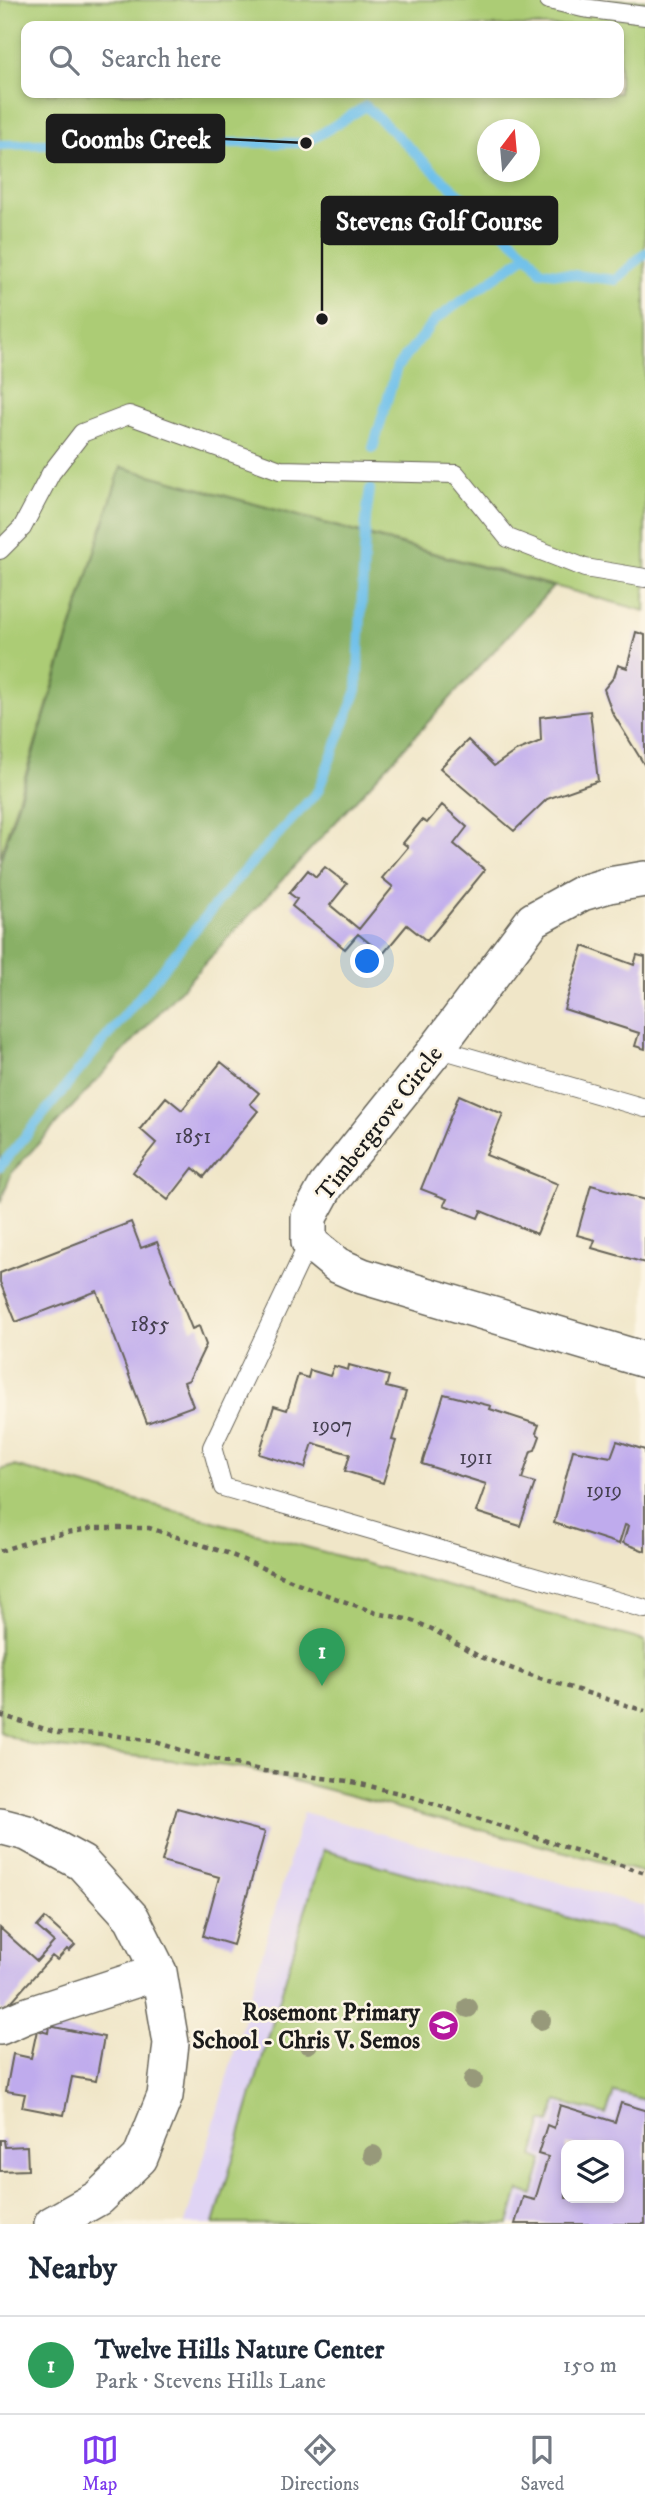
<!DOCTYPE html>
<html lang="en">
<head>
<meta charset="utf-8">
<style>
	body { margin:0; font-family:"IM FELL DW Pica",serif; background:#f6f6f7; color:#1f2937 }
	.controls { position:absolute; right:21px; bottom:21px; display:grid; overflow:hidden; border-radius:14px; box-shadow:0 4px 10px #0003 }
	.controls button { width:63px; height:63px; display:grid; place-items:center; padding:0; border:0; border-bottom:2px solid #e0e1e3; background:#fff; color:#1f2937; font:35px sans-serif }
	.compass { position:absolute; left:477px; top:119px; width:63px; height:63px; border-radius:50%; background:#fff; box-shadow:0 4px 10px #0003; rotate:16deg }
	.you { position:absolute; left:368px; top:962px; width:24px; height:24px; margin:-18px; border:5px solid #fff; border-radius:50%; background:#1a73e8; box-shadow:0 0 0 10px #1a73e833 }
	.badge { display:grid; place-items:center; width:46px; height:46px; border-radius:50%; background:#7c3aed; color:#fff; font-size:23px; font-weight:700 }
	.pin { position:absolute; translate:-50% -58px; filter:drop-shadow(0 2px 4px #0008) }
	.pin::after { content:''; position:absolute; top:37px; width:24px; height:21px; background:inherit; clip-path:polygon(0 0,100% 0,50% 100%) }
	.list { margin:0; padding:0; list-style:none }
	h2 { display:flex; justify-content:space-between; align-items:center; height:91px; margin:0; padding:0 28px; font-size:30px }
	h2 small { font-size:23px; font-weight:400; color:#747a83 }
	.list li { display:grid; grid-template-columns:46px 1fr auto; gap:21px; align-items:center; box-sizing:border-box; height:98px; padding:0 28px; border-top:2px solid #e0e1e3 }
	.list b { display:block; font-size:26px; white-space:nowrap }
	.list p { margin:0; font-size:23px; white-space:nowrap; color:#747a83 }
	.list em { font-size:23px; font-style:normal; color:#747a83 }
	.icon { flex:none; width:38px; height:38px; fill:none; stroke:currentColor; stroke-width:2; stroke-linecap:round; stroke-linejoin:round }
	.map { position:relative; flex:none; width:645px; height:2224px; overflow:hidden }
	.search { position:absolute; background:#fff; box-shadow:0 4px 10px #0003; left:21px; right:21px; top:21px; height:77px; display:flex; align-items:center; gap:18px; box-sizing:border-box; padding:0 24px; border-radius:14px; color:#747a83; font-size:26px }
	.sheet { height:189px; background:#fff }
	nav { display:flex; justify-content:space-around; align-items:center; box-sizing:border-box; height:98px; border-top:2px solid #e0e1e3; background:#fff; font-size:19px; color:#747a83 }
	nav a { display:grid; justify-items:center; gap:4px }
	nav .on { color:#7c3aed }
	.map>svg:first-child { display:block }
	.built { fill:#e0d4f4; fill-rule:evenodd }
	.green { fill:#accc74; stroke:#647448; stroke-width:2; fill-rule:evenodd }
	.forest { fill:#89b066; stroke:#526641; stroke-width:2 }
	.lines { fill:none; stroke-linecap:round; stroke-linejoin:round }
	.stream { stroke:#6ec0ea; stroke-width:10 }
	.building { fill:#bfabed; fill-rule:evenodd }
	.service-casing { stroke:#666358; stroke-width:20 }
	.minor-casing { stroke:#666358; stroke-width:38 }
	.path { stroke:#666358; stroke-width:4.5; stroke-dasharray:5 5; stroke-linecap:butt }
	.service { stroke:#fff; stroke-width:18 }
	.minor { stroke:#fff; stroke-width:35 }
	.tree { fill:#97997a }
	.labels { text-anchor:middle; stroke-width:5; stroke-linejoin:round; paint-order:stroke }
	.number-label { font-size:21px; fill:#454050 }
	.street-label { font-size:24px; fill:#1c1c1c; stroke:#fcf5e5 }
	.poi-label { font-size:24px; font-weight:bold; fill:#1c1c1c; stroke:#fcf5e5; text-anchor:end }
	.leader { fill:none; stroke:#1c1c1c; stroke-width:2.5 }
	.callout-dot { fill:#1c1c1c; stroke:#fcf5e5; stroke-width:2.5 }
	.callout { fill:#1c1c1c; stroke:#1c1c1c; stroke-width:2.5 }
	.callout-label { font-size:26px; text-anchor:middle; font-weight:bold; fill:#fff }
</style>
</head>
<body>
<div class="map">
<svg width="645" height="2224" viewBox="0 0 645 2224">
	<rect width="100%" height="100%" fill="#fcf5e5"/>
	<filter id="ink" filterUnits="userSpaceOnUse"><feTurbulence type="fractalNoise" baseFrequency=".0143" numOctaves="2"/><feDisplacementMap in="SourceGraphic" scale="14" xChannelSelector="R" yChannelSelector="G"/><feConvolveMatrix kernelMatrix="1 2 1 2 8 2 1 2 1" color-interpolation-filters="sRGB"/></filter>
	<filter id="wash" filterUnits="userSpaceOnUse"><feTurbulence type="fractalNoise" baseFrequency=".00686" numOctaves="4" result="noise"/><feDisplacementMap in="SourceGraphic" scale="28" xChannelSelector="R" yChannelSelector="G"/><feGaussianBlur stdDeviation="1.57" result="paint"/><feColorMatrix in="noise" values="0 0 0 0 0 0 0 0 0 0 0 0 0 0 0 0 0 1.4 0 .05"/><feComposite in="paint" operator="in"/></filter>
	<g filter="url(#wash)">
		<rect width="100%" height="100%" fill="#f0e6c8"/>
		<path class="built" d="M 303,1812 L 645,1906 L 645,2224 L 185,2224 ZM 566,2145 L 619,2145 L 619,2198 L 566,2198 Z"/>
		<path class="green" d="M 0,0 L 645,0 L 645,611 L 121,467 L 0,857 ZM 26,26 L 619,26 L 619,93 L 26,93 ZM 488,130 L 530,130 L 530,172 L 488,172 Z
			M 14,1466 L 645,1641 L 645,1873 L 245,1768 L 31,1745 L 0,1732 L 0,1470 Z
			M 323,1850 L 645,1939 L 645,2100 L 614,2092 L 606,2115 L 557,2101 L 550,2123 L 543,2121 L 533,2156 L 543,2160 L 533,2195 L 519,2190 L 509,2224 L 214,2224 Z"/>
		<path class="forest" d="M 121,467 L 553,587 L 12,1172 L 0,1203 L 0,862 Z"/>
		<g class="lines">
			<path class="stream" d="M 0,145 L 80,143 L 306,143 L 366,106 L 438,175 L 528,254 L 541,271 L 616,280 L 645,253
				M 373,448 L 397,367 L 435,320 L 528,254
				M 0,1167 L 235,881 L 318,791 L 357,690 L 366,518 L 370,489"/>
		</g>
		<g id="blocks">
			<path class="building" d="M 636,632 L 645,635 L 645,766 L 612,712 L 604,689 L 614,677 L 618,665 L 627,668 Z
				M 590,711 L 598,781 L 547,799 L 514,831 L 440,768 L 468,740 L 494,766 L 516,751 L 541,741 L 540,717 Z
				M 442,805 L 467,827 L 454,844 L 485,870 L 427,941 L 407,925 L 383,954 L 358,934 L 345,949 L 292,906 L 297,899 L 289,893 L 308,870 L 316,877 L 325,867 L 347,884 L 330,905 L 359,929 L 393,887 L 382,878 L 408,847 L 403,843 L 422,820 L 427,823 Z
				M 583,946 L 634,965 L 637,955 L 645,957 L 645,1049 L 635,1046 L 639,1033 L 564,1009 Z
				M 221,1062 L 259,1093 L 250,1104 L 258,1111 L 204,1177 L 193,1168 L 168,1200 L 133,1172 L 156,1143 L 140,1129 L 166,1097 L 182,1110 Z
				M 459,1095 L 503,1114 L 486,1155 L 558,1184 L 537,1234 L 481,1211 L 478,1218 L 444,1205 L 447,1199 L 421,1189 Z
				M 591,1185 L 645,1200 L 645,1263 L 592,1248 L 595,1240 L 577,1235 Z
				M 131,1222 L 141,1248 L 157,1242 L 192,1329 L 199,1326 L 206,1345 L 189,1380 L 184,1382 L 193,1406 L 147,1423 L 97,1291 L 16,1322 L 0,1282 L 0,1273 Z
				M 349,1365 L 389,1376 L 386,1387 L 406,1392 L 392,1440 L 396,1441 L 383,1483 L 345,1471 L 350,1454 L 313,1443 L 305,1468 L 259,1454 L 274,1406 L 287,1410 L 298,1375 L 308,1378 L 310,1370 L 330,1376 L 334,1366 L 348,1370 Z
				M 444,1394 L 491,1406 L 490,1409 L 539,1425 L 536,1433 L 540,1436 L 535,1450 L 531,1451 L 522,1479 L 535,1483 L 520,1526 L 476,1512 L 486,1484 L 422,1464 Z
				M 617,1441 L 645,1450 L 645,1551 L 623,1543 L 628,1526 L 625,1525 L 619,1544 L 554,1523 L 573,1450 L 611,1457 Z
				M 177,1808 L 265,1832 L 233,1945 L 203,1936 L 219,1877 L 162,1861 Z
				M 45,1918 L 75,1945 L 69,1951 L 67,1949 L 57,1960 L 52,1956 L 3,2011 L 0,2009 L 0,1928 L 37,1961 L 54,1942 L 37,1927 Z
				M 49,2026 L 104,2037 L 96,2081 L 72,2077 L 64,2115 L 22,2107 L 25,2094 L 6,2091 L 13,2054 L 31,2058 L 37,2030 L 48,2033 Z
				M 621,2103 L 645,2110 L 645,2224 L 515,2224 L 523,2197 L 535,2200 L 548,2157 L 538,2154 L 547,2125 L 554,2128 L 560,2105 L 615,2122 ZM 566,2145 L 619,2145 L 619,2198 L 566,2198 Z
				M 0,2140 L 4,2140 L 5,2147 L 27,2146 L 28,2170 L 0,2171 Z"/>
		</g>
	</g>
	<g filter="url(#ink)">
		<use href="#blocks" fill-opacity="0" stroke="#666358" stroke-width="2"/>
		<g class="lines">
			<defs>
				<path id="service" d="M 549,0 L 583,8 L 645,16
					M 0,550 L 22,528 L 51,473 L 82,433 L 129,415 L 280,470 L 456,474 L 508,538 L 585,568 L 645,578
					M 437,1048 L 645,1108
					M 309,1242 L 212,1447 L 223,1487 L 645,1609"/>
				<path id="minor" d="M 645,879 L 609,885 L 582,893 L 533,920 L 437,1048 L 326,1186 L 309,1217 L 309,1242 L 337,1265 L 362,1276 L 645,1360
					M 0,1826 L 27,1833 L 82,1863 L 132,1918 L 159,1972 L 171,2043 L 165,2096 L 140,2158 L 98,2198 L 52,2224
					M 0,2027 L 25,2016 L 159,1972"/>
			</defs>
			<use href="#service" class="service-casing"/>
			<use href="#minor" class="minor-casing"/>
			<path class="path" d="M 0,1551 L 40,1538 L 94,1528 L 149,1528 L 227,1553 L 319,1592 L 376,1613 L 411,1620 L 432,1629 L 478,1656 L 521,1672 L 645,1711
				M 0,1715 L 58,1733 L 105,1734 L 152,1741 L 190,1753 L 264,1771 L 348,1781 L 403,1794 L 645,1873"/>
			<use href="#service" class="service"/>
			<use href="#minor" class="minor"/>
		</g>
		<g class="tree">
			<circle cx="468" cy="2008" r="10"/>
			<circle cx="541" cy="2020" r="10"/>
			<circle cx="308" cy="2044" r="10"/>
			<circle cx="473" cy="2080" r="10"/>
			<circle cx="373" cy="2155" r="10"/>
		</g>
	</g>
	<defs>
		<symbol id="school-disc" viewBox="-11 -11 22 22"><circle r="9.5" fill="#b5179e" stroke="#fcf5e5"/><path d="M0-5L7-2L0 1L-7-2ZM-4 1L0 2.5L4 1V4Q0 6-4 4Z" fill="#fff"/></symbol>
	</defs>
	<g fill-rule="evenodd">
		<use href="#school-disc" x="426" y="2008" width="35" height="35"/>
	</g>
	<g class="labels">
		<g class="number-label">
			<text x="193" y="1143">1851</text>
			<text x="150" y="1331">1855</text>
			<text x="332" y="1432">1907</text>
			<text x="476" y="1464">1911</text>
			<text x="604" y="1497">1919</text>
		</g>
		<g class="street-label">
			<text transform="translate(379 1123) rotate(-52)" y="8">Timbergrove Circle</text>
		</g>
		<g class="poi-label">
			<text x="420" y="2020">Rosemont Primary<tspan x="420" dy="28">School - Chris V. Semos</tspan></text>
		</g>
	</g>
	<path class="leader" d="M306 143L224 139M322 319L322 221"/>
	<g class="callout-dot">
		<circle cx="306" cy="143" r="7"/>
		<circle cx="322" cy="319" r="7"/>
	</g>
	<g class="callout">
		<rect x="47" y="115" width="177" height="47" rx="7"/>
		<rect x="322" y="197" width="235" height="47" rx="7"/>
	</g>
	<g class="callout-label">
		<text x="136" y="148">Coombs Creek</text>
		<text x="439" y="230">Stevens Golf Course</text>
	</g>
</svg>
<div class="controls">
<button><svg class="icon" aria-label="layers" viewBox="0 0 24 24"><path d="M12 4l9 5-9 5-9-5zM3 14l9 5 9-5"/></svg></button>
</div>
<svg class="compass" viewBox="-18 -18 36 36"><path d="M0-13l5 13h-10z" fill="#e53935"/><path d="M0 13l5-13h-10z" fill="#747a83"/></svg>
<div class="you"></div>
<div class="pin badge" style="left:322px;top:1686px;background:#2e9e5b">1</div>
<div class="search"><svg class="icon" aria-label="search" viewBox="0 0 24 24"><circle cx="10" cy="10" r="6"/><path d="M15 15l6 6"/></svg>Search here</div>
</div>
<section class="sheet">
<h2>Nearby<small></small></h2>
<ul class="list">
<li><span class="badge" style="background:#2e9e5b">1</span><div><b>Twelve Hills Nature Center</b><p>Park · Stevens Hills Lane</p></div><em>150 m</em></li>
</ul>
</section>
<nav>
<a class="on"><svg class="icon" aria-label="map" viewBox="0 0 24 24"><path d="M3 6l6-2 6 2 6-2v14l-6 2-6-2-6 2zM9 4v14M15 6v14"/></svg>Map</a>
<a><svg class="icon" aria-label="directions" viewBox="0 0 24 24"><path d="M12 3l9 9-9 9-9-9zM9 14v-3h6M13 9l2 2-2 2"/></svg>Directions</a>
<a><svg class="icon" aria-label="saved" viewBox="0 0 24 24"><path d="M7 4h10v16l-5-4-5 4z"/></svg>Saved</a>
</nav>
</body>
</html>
